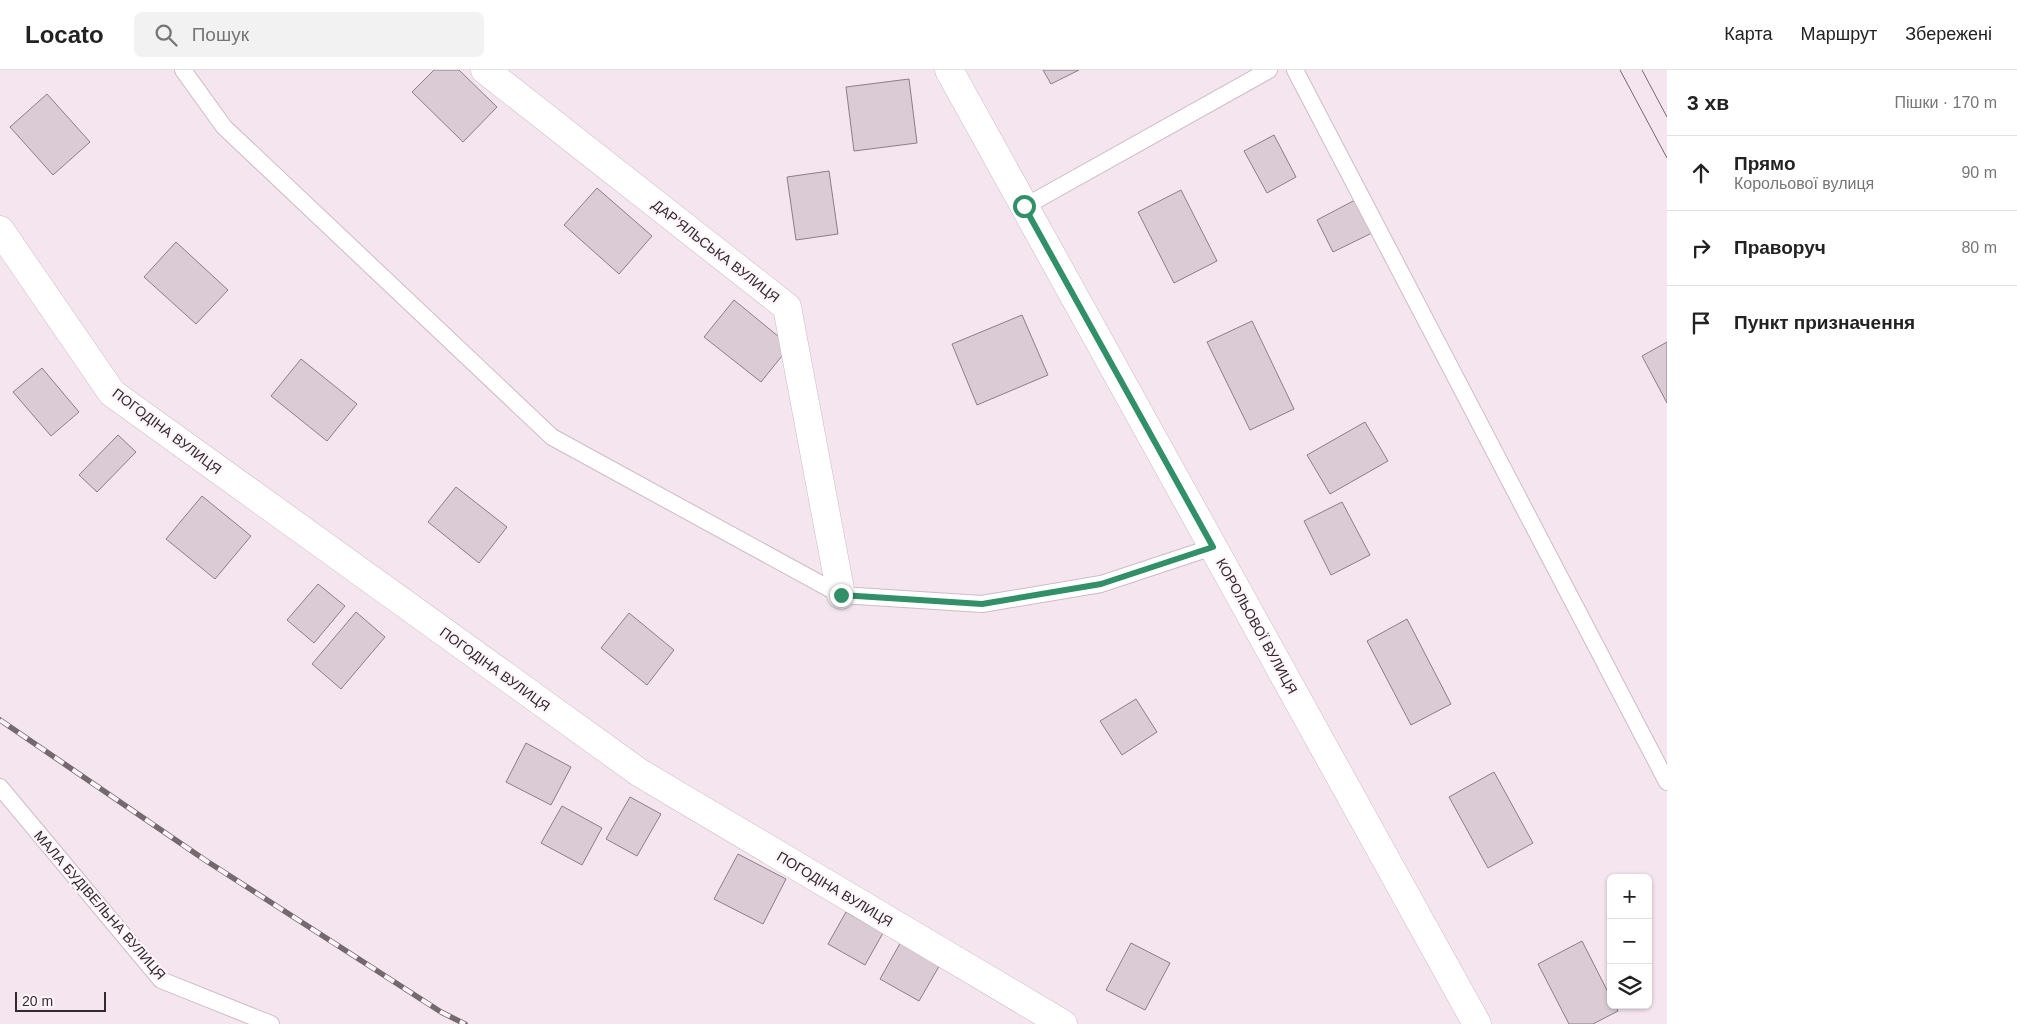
<!DOCTYPE html>
<html lang="uk">
<head>
<meta charset="utf-8">
<style>
	body { margin:0; font-family:Arial,sans-serif; background:#f2f2f2; color:#222 }
	.controls { position:absolute; right:15px; bottom:15px; display:grid; overflow:hidden; border-radius:8px; box-shadow:0 1px 4px #0004 }
	.controls button { width:45px; height:45px; display:grid; place-items:center; padding:0; border:0; border-bottom:1px solid #e0e0e0; background:#fff; color:#222; font:25px sans-serif }
	.scale { position:absolute; left:15px; bottom:12px; width:91px; box-sizing:border-box; padding-left:5px; border:2px solid #312b2e; border-top:0; font-size:14px; line-height:18px; white-space:nowrap; color:#312b2e; -webkit-text-stroke:4px #fef4fa; paint-order:stroke }
	.stop { position:absolute; width:15px; height:15px; margin:-11px; border:4px solid #329068; border-radius:50%; background:#fff }
	.stop.end { background:#329068; border-color:#fff; box-shadow:0 1px 5px #0008 }
	.list { margin:0; padding:0; list-style:none }
	h2 { display:flex; justify-content:space-between; align-items:center; height:65px; margin:0; padding:0 20px; font-size:21px }
	h2 small { font-size:16px; font-weight:400; color:#767676 }
	.list li { display:grid; grid-template-columns:32px 1fr auto; gap:15px; align-items:center; box-sizing:border-box; height:75px; padding:0 20px; border-top:1px solid #e0e0e0 }
	.list b { display:block; font-size:19px; white-space:nowrap }
	.list p { margin:0; font-size:16px; white-space:nowrap; color:#767676 }
	.list em { font-size:16px; font-style:normal; color:#767676 }
	.icon { flex:none; width:28px; height:28px; fill:none; stroke:currentColor; stroke-width:2; stroke-linecap:round; stroke-linejoin:round }
	.map { position:relative; flex:none; width:1667px; height:954px; overflow:hidden }
	header { display:flex; align-items:center; gap:30px; box-sizing:border-box; height:70px; padding:0 25px; background:#fff; border-bottom:1px solid #e0e0e0 }
	header strong { font-size:24px }
	nav { display:flex; gap:28px; margin-inline-start:auto; font-size:18px }
	.search { width:350px; height:45px; background:#f2f2f2; display:flex; align-items:center; gap:12px; box-sizing:border-box; padding:0 18px; border-radius:8px; color:#767676; font-size:19px }
	main { display:flex }
	aside { flex:1; background:#fff }
	.map>svg:first-child { display:block }
	.building { fill:#dacbd4; stroke:#8c7e86 }
	.lines { fill:none; stroke-linecap:round; stroke-linejoin:round }
	.service-casing { stroke:#ccbcc5; stroke-width:18 }
	.minor-casing { stroke:#ccbcc5; stroke-width:29 }
	.service { stroke:#fff; stroke-width:16 }
	.minor { stroke:#fff; stroke-width:28 }
	.tram { stroke:#73696e; stroke-width:1 }
	.rail-casing { stroke:#73696e; stroke-width:5.5 }
	.rail { stroke:#fef4fa; stroke-width:4; stroke-dasharray:11; stroke-linecap:butt }
	.route { stroke:#329068; stroke-width:6 }
	.labels { text-anchor:middle; stroke-width:4.5; stroke-linejoin:round; paint-order:stroke }
	.street-label { font-size:14px; fill:#312b2e; stroke:#fef4fa }
</style>
</head>
<body>
<header>
<strong>Locato</strong>
<div class="search"><svg class="icon" aria-label="search" viewBox="0 0 24 24"><circle cx="10" cy="10" r="6"/><path d="M15 15l6 6"/></svg>Пошук</div>
<nav><a>Карта</a><a>Маршрут</a><a>Збережені</a></nav>
</header>
<main>
<div class="map">
<svg width="1667" height="954" viewBox="0 0 1667 954">
	<rect width="100%" height="100%" fill="#f5e5ee"/>
	<path class="building" d="M 434,0 L 459,0 L 497,37 L 463,72 L 412,22 Z
		M 1043,0 L 1079,0 L 1051,14 Z
		M 909,9 L 917,73 L 854,81 L 846,17 Z
		M 47,24 L 90,72 L 53,105 L 10,57 Z
		M 1274,65 L 1296,107 L 1267,123 L 1244,81 Z
		M 829,101 L 838,164 L 796,170 L 787,107 Z
		M 597,118 L 652,166 L 619,204 L 564,155 Z
		M 1181,120 L 1217,191 L 1174,213 L 1138,142 Z
		M 1357,129 L 1374,162 L 1333,182 L 1317,150 Z
		M 176,172 L 228,220 L 196,254 L 144,207 Z
		M 734,230 L 790,276 L 761,312 L 704,267 Z
		M 1022,245 L 1048,305 L 977,335 L 952,274 Z
		M 1252,251 L 1294,339 L 1250,360 L 1207,272 Z
		M 1667,272 L 1667,333 L 1642,286 Z
		M 301,289 L 357,334 L 327,371 L 271,326 Z
		M 42,298 L 79,342 L 51,366 L 13,322 Z
		M 1365,352 L 1388,391 L 1330,424 L 1307,385 Z
		M 118,365 L 136,382 L 97,422 L 79,405 Z
		M 456,417 L 507,457 L 479,493 L 428,452 Z
		M 202,426 L 251,466 L 215,509 L 166,469 Z
		M 1342,432 L 1370,485 L 1331,505 L 1304,451 Z
		M 318,514 L 345,536 L 314,573 L 287,550 Z
		M 356,542 L 385,567 L 341,619 L 312,594 Z
		M 629,543 L 674,580 L 647,615 L 601,578 Z
		M 1407,549 L 1451,634 L 1411,655 L 1367,571 Z
		M 1136,629 L 1157,662 L 1122,685 L 1100,651 Z
		M 526,673 L 571,697 L 551,735 L 506,712 Z
		M 1494,702 L 1533,773 L 1488,798 L 1449,727 Z
		M 630,727 L 661,744 L 637,786 L 606,769 Z
		M 562,736 L 602,758 L 582,795 L 541,773 Z
		M 738,784 L 786,809 L 763,854 L 714,829 Z
		M 846,842 L 883,863 L 865,895 L 828,874 Z
		M 902,870 L 941,893 L 919,931 L 880,909 Z
		M 1582,871 L 1611,928 L 1611,935 L 1615,935 L 1618,941 L 1593,954 L 1569,954 L 1538,894 Z
		M 1131,873 L 1170,893 L 1145,940 L 1106,920 Z"/>
	<g class="lines">
		<defs>
			<path id="service" d="M 183,0 L 224,57 L 552,367 L 841,525 L 982,534 L 1101,514 L 1213,477
				M 1295,0 L 1667,712
				M 1024,137 L 1269,0
				M 0,717 L 161,910 L 271,954"/>
			<path id="minor" d="M 485,0 L 787,237 L 841,525
				M 949,0 L 1477,954
				M 0,160 L 112,323 L 640,703 L 1063,954"/>
		</defs>
		<use href="#service" class="service-casing"/>
		<use href="#minor" class="minor-casing"/>
		<use href="#service" class="service"/>
		<use href="#minor" class="minor"/>
		<path class="tram" d="M 1620,0 L 1667,88
			M 1642,0 L 1667,47"/>
		<defs>
			<path id="rail" d="M 0,650 L 205,790 L 441,942 L 465,954"/>
		</defs>
		<use href="#rail" class="rail-casing"/>
		<use href="#rail" class="rail"/>
	</g>
	<g class="lines">
		<path class="route" d="M 841,525 L 982,534 L 1101,514 L 1213,477 L 1024,136"/>
	</g>
	<g class="labels">
		<g class="street-label">
			<text transform="translate(716 181) rotate(38)" y="5">ДАР’ЯЛЬСЬКА ВУЛИЦЯ</text>
			<text transform="translate(167 361) rotate(37)" y="5">ПОГОДІНА ВУЛИЦЯ</text>
			<text transform="translate(1257 556) rotate(61)" y="5">КОРОЛЬОВОЇ ВУЛИЦЯ</text>
			<text transform="translate(495 599) rotate(36)" y="5">ПОГОДІНА ВУЛИЦЯ</text>
			<text transform="translate(835 819) rotate(31)" y="5">ПОГОДІНА ВУЛИЦЯ</text>
			<text transform="translate(100 835) rotate(49)" y="5">МАЛА БУДІВЕЛЬНА ВУЛИЦЯ</text>
		</g>
	</g>
</svg>
<div class="controls">
<button>+</button>
<button>−</button>
<button><svg class="icon" aria-label="layers" viewBox="0 0 24 24"><path d="M12 4l9 5-9 5-9-5zM3 14l9 5 9-5"/></svg></button>
</div>
<div class="scale">20 m</div>
<div class="stop" style="left:1024px;top:136px"></div>
<div class="stop end" style="left:841px;top:525px"></div>
</div>
<aside>
<h2>3 хв<small>Пішки · 170 m</small></h2>
<ul class="list">
<li><svg class="icon" aria-label="ahead" viewBox="0 0 24 24"><path d="M12 20V5M6 11l6-6 6 6"/></svg><div><b>Прямо</b><p>Корольової вулиця</p></div><em>90 m</em></li>
<li><svg class="icon" aria-label="right" viewBox="0 0 24 24"><path d="M7 20v-9h11M14 6l5 5-5 5"/></svg><div><b>Праворуч</b></div><em>80 m</em></li>
<li><svg class="icon" aria-label="arrive" viewBox="0 0 24 24"><path d="M6 21V4h12l-3 4 3 4H6"/></svg><div><b>Пункт призначення</b></div></li>
</ul>
</aside>
</main>
</body>
</html>
